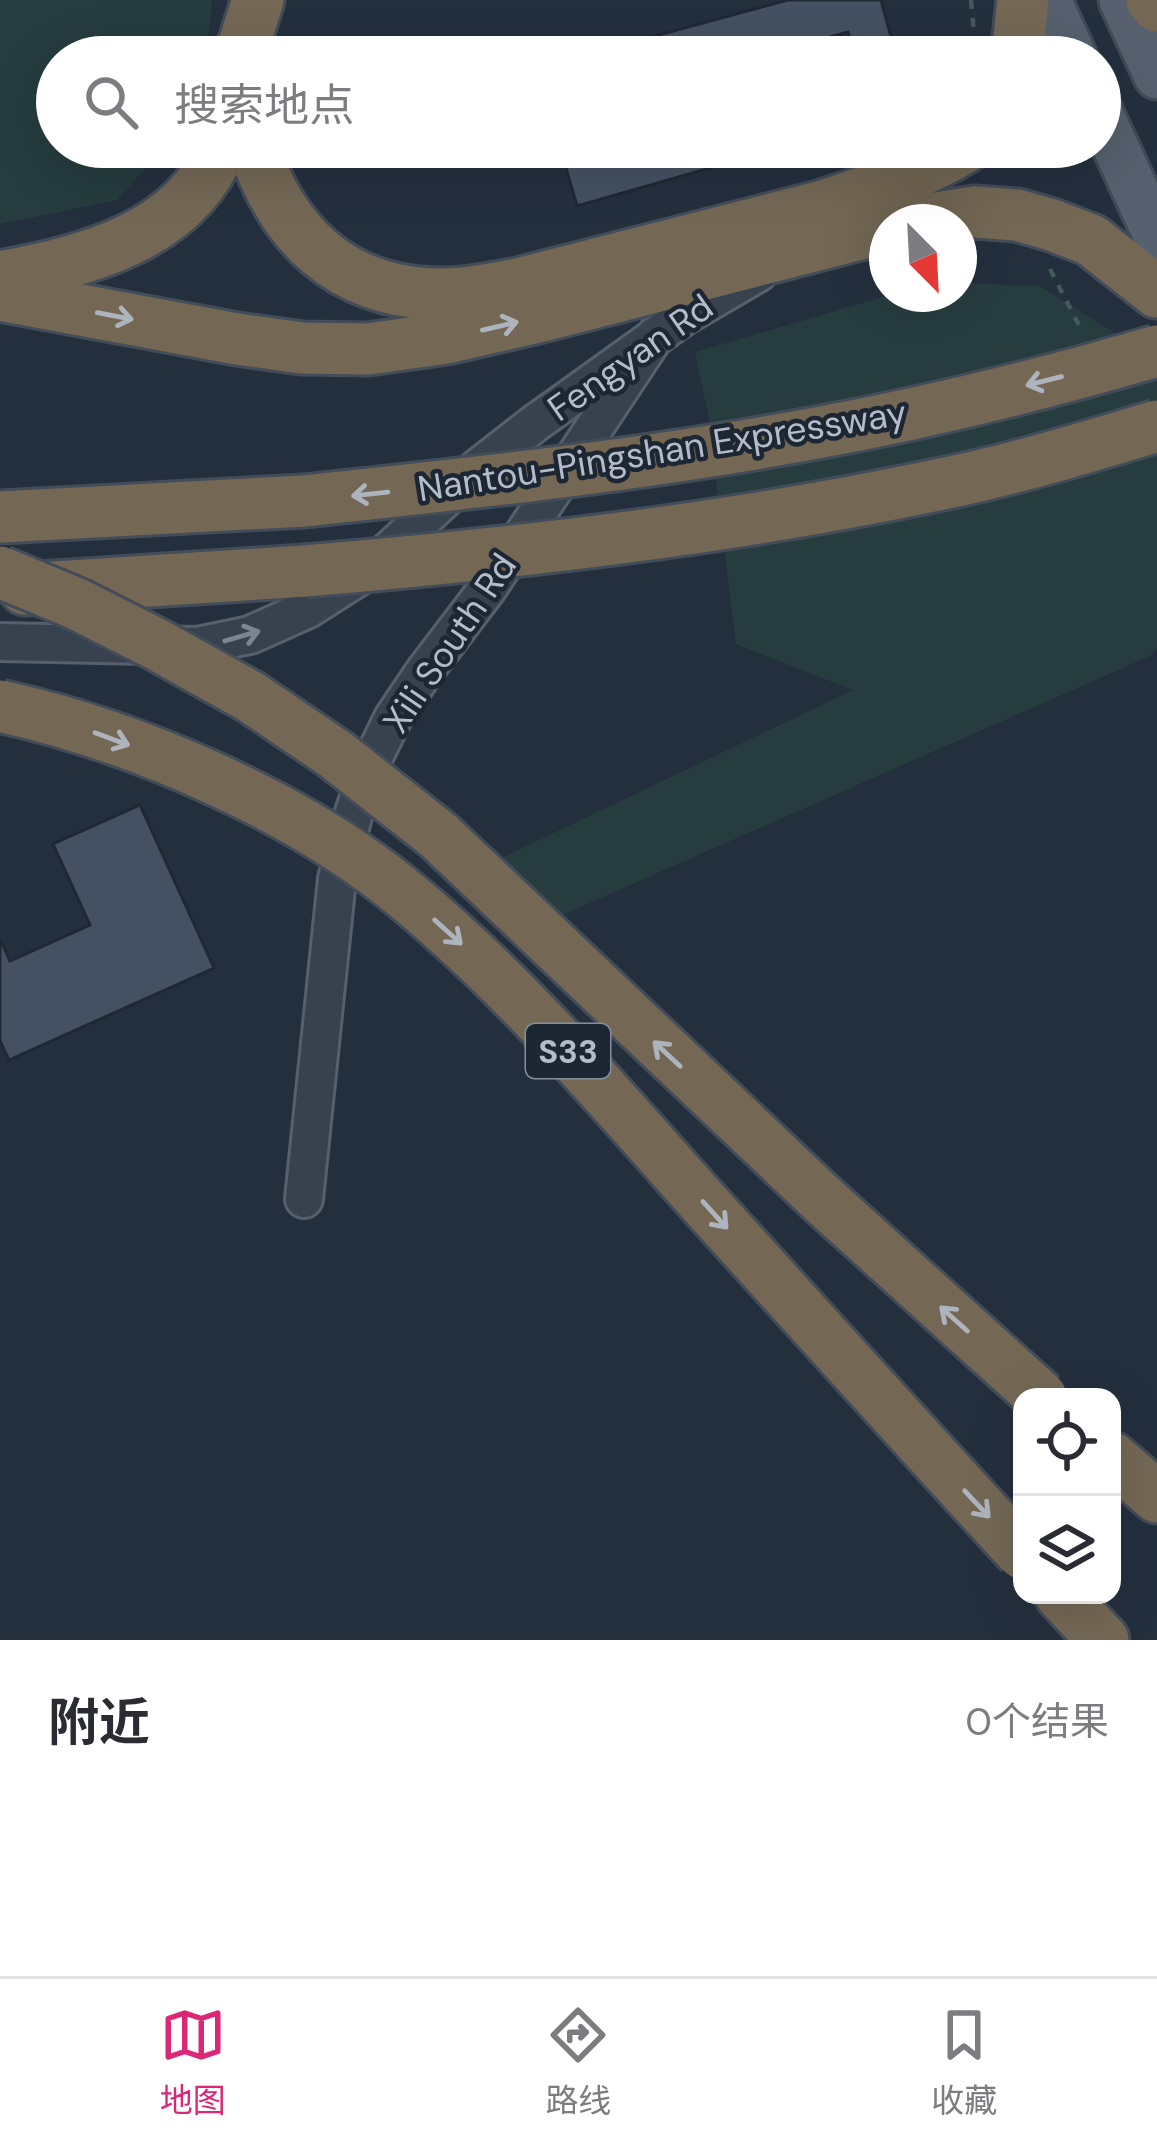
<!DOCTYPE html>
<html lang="zh">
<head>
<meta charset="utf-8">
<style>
	body { margin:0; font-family:"DM Sans","Noto Sans SC",sans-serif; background:#f7f7f7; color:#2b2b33 }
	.controls { position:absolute; right:36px; bottom:36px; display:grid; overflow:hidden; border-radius:24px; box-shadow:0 12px 48px #0002 }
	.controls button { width:108px; height:108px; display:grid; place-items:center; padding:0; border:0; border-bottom:3px solid #e1e1e2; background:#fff; color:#2b2b33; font:60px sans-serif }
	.compass { position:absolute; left:869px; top:204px; width:108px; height:108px; border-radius:50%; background:#fff; box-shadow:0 12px 48px #0002; rotate:156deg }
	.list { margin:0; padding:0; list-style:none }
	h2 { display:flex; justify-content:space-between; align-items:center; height:156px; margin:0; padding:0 48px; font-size:51px }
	h2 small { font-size:39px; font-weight:400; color:#7c7c81 }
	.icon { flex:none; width:66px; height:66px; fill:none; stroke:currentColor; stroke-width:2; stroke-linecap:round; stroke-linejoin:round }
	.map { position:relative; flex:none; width:1157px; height:1640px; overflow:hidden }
	.search { position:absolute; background:#fff; box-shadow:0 12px 48px #0002; left:36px; right:36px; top:36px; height:132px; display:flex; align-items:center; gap:30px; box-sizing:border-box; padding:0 42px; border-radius:66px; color:#7c7c81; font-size:45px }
	.sheet { height:336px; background:#fff }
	nav { display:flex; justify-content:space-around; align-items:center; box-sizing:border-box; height:168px; border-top:3px solid #e1e1e2; background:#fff; font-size:33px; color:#7c7c81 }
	nav a { display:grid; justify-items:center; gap:6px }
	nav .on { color:#db2777 }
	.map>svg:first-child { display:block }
	.green { fill:#263c3f }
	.building { fill:#455162; stroke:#1f2835; stroke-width:3 }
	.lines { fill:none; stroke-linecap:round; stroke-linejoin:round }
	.minor-casing { stroke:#565f6c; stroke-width:42 }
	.major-casing { stroke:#414a57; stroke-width:51 }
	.highway-casing { stroke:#434c59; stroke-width:57 }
	.path { stroke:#44595c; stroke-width:4.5; stroke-dasharray:9 9; stroke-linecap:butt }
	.minor { stroke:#38414e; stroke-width:36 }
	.major { stroke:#56606e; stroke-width:45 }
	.highway { stroke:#746855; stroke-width:51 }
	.highway-bridge-casing { stroke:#434c59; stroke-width:57; stroke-linecap:butt }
	.highway-bridge { stroke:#746855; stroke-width:51 }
	.oneway { stroke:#aeb4bd }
	.oneway2 { stroke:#7c8592 }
	.labels { text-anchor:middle; stroke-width:9; stroke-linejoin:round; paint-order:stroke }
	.shield { fill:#1d2633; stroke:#878f9c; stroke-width:3 }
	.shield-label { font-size:33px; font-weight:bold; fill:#b4bcc9 }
	.street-label { font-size:36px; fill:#b4bcc9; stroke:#1d2633 }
</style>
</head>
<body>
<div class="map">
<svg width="1157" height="1640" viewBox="0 0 1157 1640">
	<rect width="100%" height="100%" fill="#242f3e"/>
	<path class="green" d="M 0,0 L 212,0 L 207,57 L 57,57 L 57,147 L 165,147 L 117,200 L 0,224 Z
		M 959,283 L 1040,286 L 1115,333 L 1157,338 L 1157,649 L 1150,656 L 560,916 L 497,860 L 853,690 L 736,644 L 708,414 L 695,352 L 894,294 L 959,294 Z"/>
	<path class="building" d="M 788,0 L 881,0 L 891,37 L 853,47 L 848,32 L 756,57 L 577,57 Z
		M 627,147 L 783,147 L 577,206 L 565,165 Z
		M 140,805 L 214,968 L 9,1060 L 0,1041 L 0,939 L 10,961 L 90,925 L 53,844 Z"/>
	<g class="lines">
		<defs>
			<path id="minor" d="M 0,642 L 197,646 L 250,635 L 308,609 L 366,572 L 479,467 L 534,424 L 683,317 L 758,273
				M 304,1199 L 337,879 L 354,812 L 370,765 L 393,718 L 424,672 L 488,588 L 655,336"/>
			<path id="major" d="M 1048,0 L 1074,57
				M 1122,0 L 1157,76
				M 1100,113 L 1157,237"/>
			<path id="highway" d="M 1152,0 L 1157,6
				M 243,57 L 245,41 L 258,0
				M 1017,57 L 1023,0
				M 253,147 C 283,234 339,291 435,294 C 463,295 491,289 518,284 L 823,206 C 871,190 921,174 965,147
				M 911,222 L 975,212
				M 1052,225 L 1091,240 L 1157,292
				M 0,277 C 86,261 185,237 221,147
				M 0,295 L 237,339 L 302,348 L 368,349 L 447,338 L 542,316 L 887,227
				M 0,517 L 304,501
				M 25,589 L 305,571
				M 1112,1458 L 1157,1497
				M 1061,1595 L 1103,1640"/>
		</defs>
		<use href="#minor" class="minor-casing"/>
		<use href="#major" class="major-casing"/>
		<use href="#highway" class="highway-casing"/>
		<path class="path" d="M 971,0 L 976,57
			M 1050,269 L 1083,333"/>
		<use href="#minor" class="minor"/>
		<use href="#major" class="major"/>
		<use href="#highway" class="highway"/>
		<defs>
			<path id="highway-bridge" d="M 975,212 L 1017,215 L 1052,225
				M 304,501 C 473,483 643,465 811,434 C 927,413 1044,384 1157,351
				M 305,571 C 518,553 728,529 937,485 C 1011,470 1085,448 1157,426
				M 0,572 L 77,604 L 156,644 L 251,697 L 335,754 L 438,835 L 821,1198 L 1041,1397
				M 0,706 C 136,736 301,807 408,897 C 518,988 610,1098 704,1203 C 810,1320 915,1437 1022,1553"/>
		</defs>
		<use href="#highway-bridge" class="highway-bridge-casing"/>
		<use href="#highway-bridge" class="highway-bridge"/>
	</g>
	<defs><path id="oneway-shaft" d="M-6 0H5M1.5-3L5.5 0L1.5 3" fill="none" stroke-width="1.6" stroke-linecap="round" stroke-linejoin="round" transform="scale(3)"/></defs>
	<g class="oneway">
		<use href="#oneway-shaft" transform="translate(115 316) rotate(11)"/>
		<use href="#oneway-shaft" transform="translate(500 326) rotate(-13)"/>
		<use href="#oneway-shaft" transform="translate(1044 381) rotate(166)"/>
		<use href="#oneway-shaft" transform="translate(370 494) rotate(174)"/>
		<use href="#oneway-shaft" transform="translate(112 739) rotate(20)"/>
		<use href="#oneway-shaft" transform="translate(448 932) rotate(42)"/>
		<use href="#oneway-shaft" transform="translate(667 1054) rotate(-137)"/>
		<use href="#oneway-shaft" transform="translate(715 1215) rotate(48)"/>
		<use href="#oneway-shaft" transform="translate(954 1319) rotate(-138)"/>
		<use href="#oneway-shaft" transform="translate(977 1504) rotate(47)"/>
	</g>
	<use class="oneway2" href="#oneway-shaft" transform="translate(242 636) rotate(-16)"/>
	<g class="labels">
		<rect class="shield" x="526" y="1024" width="84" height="54" rx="9"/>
		<g class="shield-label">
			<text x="568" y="1063">S33</text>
		</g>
		<g class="street-label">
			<text transform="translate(630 357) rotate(-35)" y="13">Fengyan Rd</text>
			<text transform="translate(662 450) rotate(-9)" y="13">Nantou-Pingshan Expressway</text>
			<text transform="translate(449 643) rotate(-56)" y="13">Xili South Rd</text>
		</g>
	</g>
</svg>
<div class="controls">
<button><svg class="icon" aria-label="locate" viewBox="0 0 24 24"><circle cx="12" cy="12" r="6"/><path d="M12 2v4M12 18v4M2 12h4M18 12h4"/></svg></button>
<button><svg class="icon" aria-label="layers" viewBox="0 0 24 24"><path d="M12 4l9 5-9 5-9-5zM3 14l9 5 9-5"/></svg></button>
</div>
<svg class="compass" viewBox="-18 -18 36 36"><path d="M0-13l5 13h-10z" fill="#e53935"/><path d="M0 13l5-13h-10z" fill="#7c7c81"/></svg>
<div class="search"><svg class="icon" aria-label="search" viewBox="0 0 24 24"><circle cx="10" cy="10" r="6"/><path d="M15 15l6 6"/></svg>搜索地点</div>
</div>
<section class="sheet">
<h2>附近<small>0个结果</small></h2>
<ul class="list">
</ul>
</section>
<nav>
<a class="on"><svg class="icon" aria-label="map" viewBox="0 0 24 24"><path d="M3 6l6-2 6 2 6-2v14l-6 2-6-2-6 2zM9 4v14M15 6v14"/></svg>地图</a>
<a><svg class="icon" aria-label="directions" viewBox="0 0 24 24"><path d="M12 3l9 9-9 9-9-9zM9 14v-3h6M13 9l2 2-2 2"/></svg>路线</a>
<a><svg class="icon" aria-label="saved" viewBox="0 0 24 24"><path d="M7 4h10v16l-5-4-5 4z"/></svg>收藏</a>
</nav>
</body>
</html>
